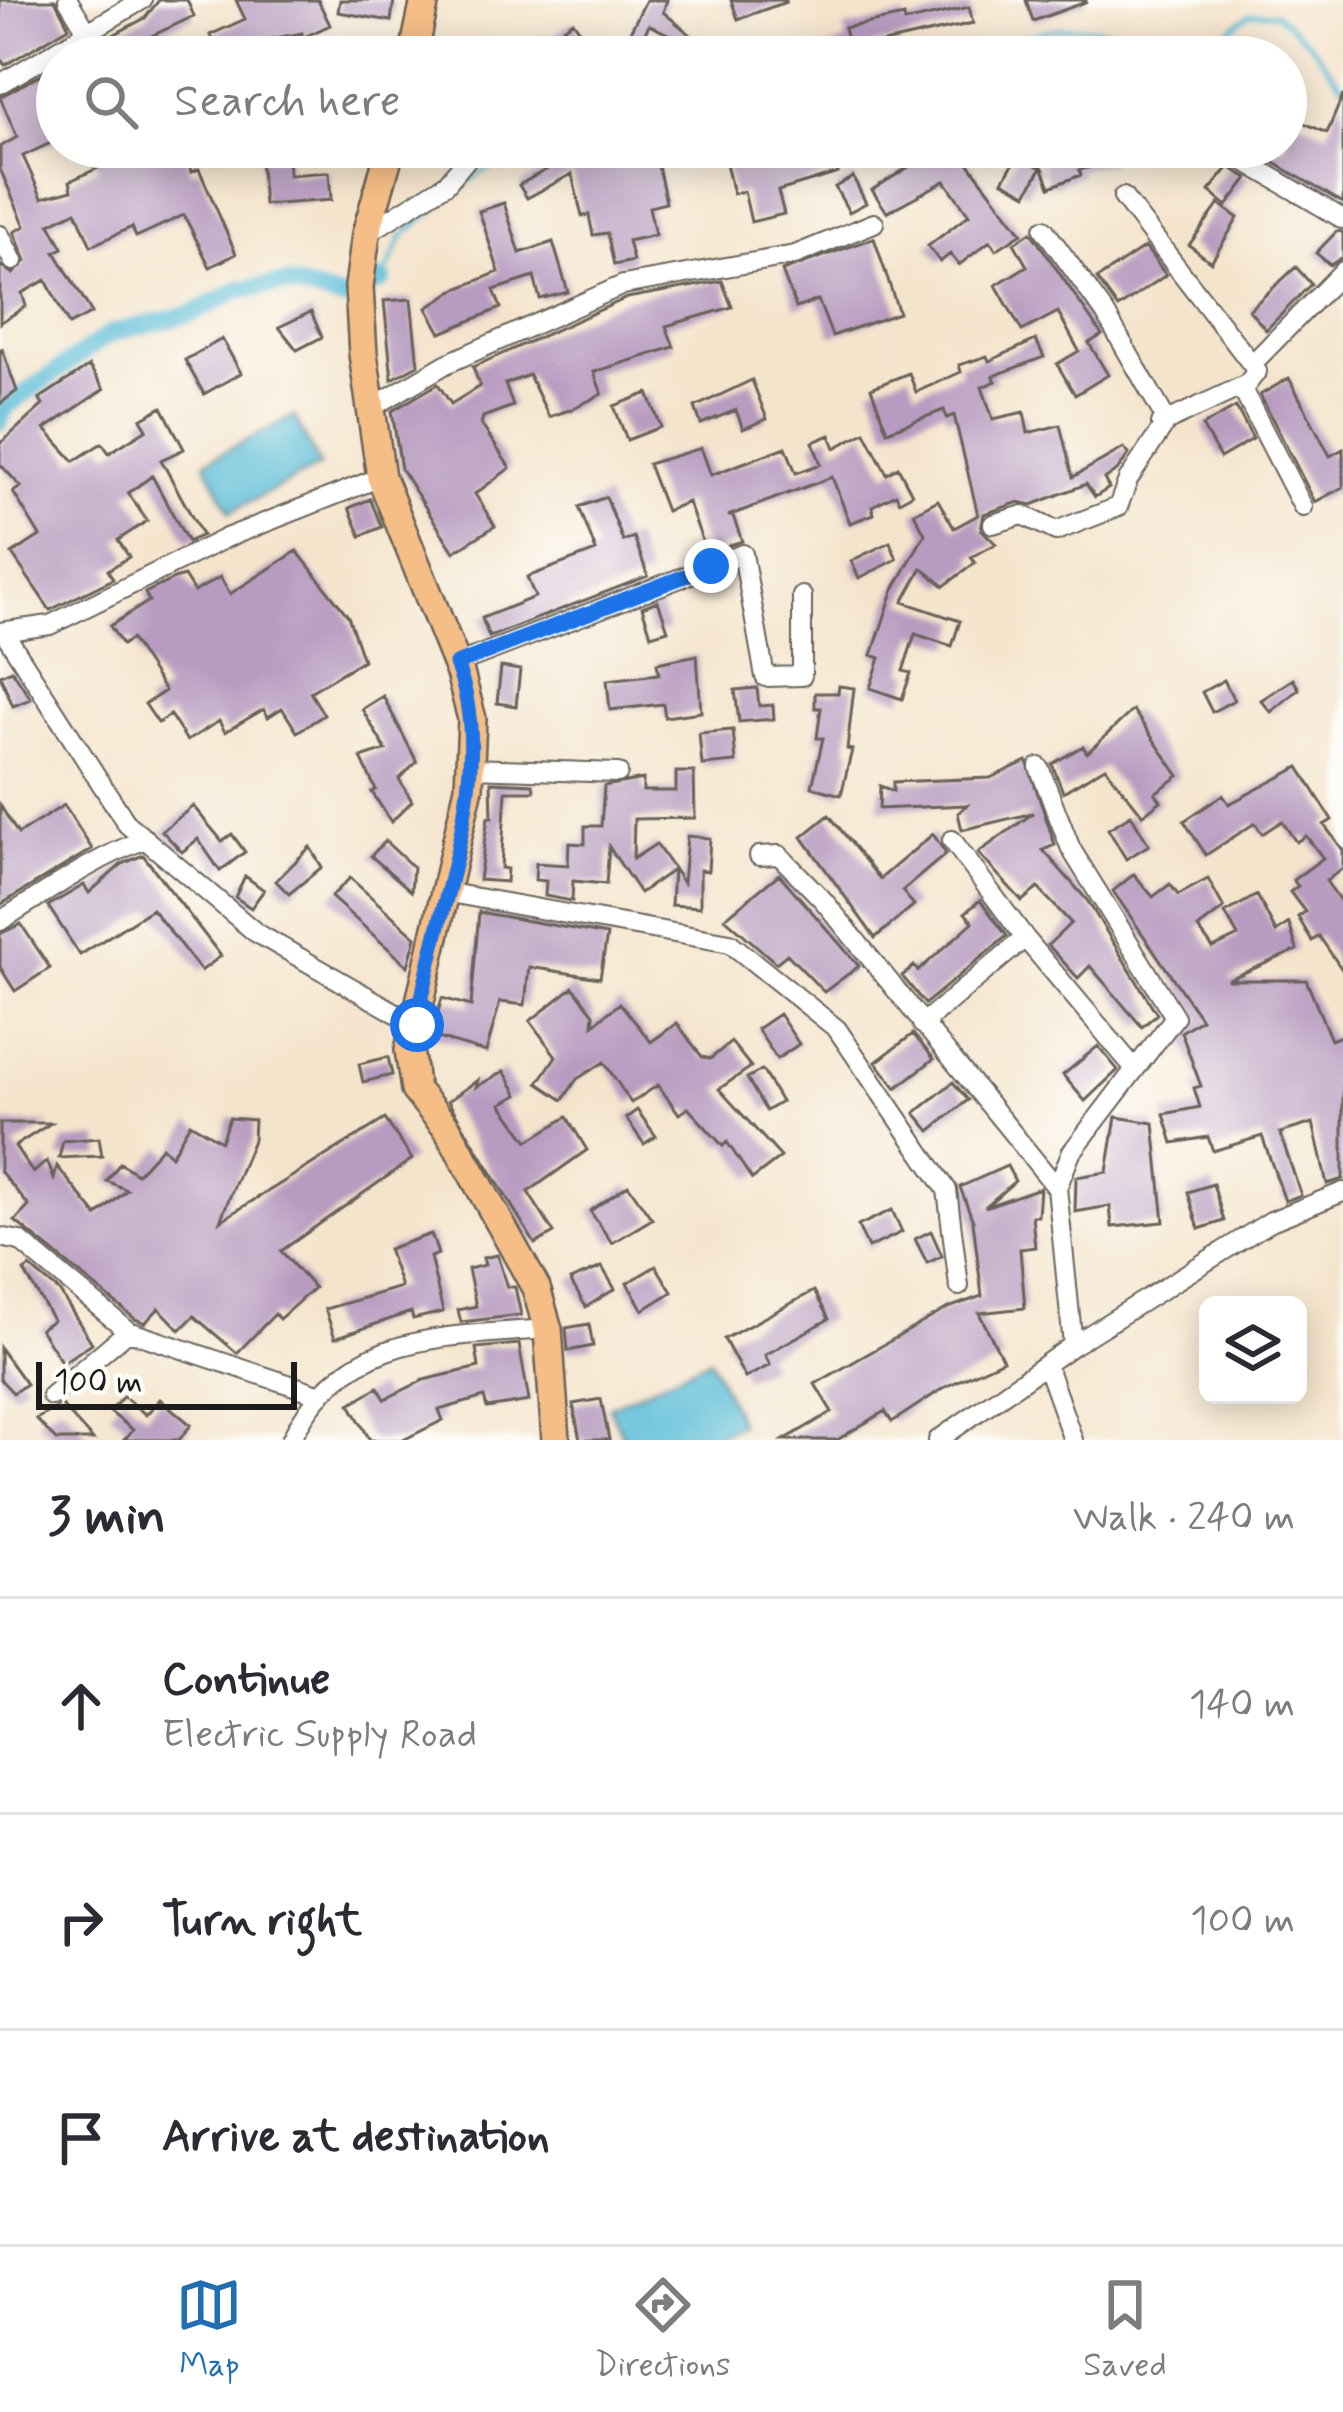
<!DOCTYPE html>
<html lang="en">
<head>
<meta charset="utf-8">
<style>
	body { margin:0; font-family:Mynerve,sans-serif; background:#f2f2f3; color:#2b2b33 }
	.controls { position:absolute; right:36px; bottom:36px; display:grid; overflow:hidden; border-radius:18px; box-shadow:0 6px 30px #0003 }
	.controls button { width:108px; height:108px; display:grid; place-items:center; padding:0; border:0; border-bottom:3px solid #e1e1e2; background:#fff; color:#2b2b33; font:60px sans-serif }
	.scale { position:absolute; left:36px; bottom:30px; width:261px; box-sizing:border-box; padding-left:12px; border:6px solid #1c1c1c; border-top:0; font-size:33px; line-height:42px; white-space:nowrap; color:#1c1c1c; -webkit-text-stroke:9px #fdfcf7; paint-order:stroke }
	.stop { position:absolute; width:36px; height:36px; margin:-27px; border:9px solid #1a73e8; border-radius:50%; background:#fff }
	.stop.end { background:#1a73e8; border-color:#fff; box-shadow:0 3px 12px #0008 }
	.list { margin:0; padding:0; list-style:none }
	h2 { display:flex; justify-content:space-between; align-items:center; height:156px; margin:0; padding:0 48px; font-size:51px }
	h2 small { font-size:39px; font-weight:400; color:#7c7c81 }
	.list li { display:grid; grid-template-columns:78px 1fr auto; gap:36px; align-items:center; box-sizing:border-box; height:216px; padding:0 48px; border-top:3px solid #e1e1e2 }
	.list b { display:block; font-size:45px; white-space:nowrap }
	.list p { margin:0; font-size:39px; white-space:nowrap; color:#7c7c81 }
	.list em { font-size:39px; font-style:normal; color:#7c7c81 }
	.icon { flex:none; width:66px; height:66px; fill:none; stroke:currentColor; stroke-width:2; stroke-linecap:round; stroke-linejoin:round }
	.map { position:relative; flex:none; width:1343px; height:1440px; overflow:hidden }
	.search { position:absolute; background:#fff; box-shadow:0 6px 30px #0003; left:36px; right:36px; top:36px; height:132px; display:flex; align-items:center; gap:30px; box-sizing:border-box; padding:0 42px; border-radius:66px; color:#7c7c81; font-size:45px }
	.sheet { height:804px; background:#fff }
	nav { display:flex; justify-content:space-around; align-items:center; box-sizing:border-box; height:168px; border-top:3px solid #e1e1e2; background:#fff; font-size:33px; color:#7c7c81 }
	nav a { display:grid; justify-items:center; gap:6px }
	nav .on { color:#1f6fb2 }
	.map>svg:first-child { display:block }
	.water { fill:#59bcd7; stroke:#3a6c7a; stroke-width:3 }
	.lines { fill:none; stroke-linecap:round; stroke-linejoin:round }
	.stream { stroke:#59bcd7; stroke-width:4.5 }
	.canal { stroke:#59bcd7; stroke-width:18 }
	.building { fill:#b89bc0 }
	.minor-casing { stroke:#68625a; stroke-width:22 }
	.primary-casing { stroke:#68625a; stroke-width:32 }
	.minor { stroke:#fff; stroke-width:18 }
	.primary { stroke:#f6be87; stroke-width:27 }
	.route { stroke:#1a73e8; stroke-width:15 }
</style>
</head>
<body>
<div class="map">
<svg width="1343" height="1440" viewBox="0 0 1343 1440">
	<rect width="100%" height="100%" fill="#fdfcf7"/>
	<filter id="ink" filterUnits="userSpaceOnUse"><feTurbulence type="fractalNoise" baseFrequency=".00833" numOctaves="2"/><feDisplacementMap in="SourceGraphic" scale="24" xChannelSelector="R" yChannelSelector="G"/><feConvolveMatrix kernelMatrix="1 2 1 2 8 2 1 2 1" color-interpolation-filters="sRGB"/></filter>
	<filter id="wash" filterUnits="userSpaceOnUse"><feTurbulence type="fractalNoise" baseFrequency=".004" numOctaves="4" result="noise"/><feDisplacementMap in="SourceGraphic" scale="48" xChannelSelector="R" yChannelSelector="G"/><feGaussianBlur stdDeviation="2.7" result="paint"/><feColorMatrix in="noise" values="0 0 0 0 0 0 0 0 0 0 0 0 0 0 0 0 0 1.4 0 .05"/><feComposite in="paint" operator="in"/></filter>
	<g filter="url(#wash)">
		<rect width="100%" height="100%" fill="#f5e4cc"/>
		<path class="water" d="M 294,416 L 320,466 L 230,512 L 205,462 Z
			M 710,1359 L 740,1424 L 707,1440 L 625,1440 L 609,1407 Z"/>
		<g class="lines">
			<path class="stream" d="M 986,57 C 1064,7 1117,31 1199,53 L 1250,14 L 1275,13 L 1309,43 L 1343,86
				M 383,280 L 403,235 L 478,175 L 529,147"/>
			<path class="canal" d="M 0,422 L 6,407 L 111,333 L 192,314 L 240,289 L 288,284 L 342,299 L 383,280"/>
		</g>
		<g id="blocks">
			<path class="building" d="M 0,0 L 55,0 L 69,27 L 5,65 L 0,58 Z
				M 159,0 L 187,0 L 194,16 L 143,40 L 148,50 L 133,57 L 72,57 L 145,18 Z
				M 236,0 L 318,0 L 330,25 L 302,38 L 302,33 L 265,40 L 268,47 L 246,57 L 220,57 L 210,35 L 245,19 Z
				M 340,0 L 394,0 L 391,21 L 338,12 Z
				M 646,0 L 667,0 L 663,12 L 692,36 L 687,43 L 649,25 L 641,41 L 625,42 Z
				M 731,0 L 786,0 L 786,2 L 738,19 Z
				M 1026,0 L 1086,0 L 1086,2 L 1033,21 Z
				M 969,7 L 973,23 L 821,57 L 819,50 L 847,40 L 844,28 L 904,16 L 905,22 Z
				M 573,21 L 583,35 L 567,47 L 573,57 L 552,57 L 542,44 Z
				M 57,66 L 57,140 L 23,156 L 42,198 L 72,190 L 70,181 L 98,168 L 88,147 L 185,147 L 191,172 L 199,169 L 236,254 L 210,267 L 184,215 L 136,237 L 132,227 L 91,246 L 76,211 L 50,224 L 63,248 L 55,252 L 92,313 L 69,325 L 46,280 L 22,293 L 26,306 L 0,323 L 0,265 L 13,274 L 26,261 L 14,232 L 25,226 L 0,169 L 0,147 L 17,137 L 0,97 Z
				M 1343,95 L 1343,203 L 1266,158 L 1271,147 L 1286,147 L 1286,115 L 1327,133 Z
				M 622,147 L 654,147 L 666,203 L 649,207 L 655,235 L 628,241 L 633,261 L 614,265 L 607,233 L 593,235 L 589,215 L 582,216 L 572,174 L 527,198 L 519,185 L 551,167 L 624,153 Z
				M 764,147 L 823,147 L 838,173 L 778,191 L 784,214 L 751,222 L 744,191 L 733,194 L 724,155 Z
				M 904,147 L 956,147 L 1022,233 L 996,250 L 990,241 L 959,265 L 950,254 L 940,262 L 928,246 L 969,215 L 945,181 L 887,212 L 872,190 L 915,163 Z
				M 1035,147 L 1111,147 L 1115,161 L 1079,170 L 1081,175 L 1050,187 Z
				M 1018,155 L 1041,168 L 1027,194 L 1003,181 Z
				M 288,156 L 289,175 L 329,172 L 331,200 L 264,205 L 260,159 Z
				M 1229,167 L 1248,178 L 1227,206 L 1209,191 Z
				M 853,177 L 866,203 L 849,212 L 835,187 Z
				M 504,203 L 520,253 L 553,242 L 568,292 L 540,299 L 534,277 L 494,290 L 501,308 L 441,333 L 427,308 L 452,291 L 499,272 L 479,211 Z
				M 1219,204 L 1238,218 L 1211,262 L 1189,245 Z
				M 1337,231 L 1343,232 L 1343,257 L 1330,265 L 1316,253 Z
				M 1031,232 L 1102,335 L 1089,343 L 1108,375 L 1075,395 L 1057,364 L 1079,351 L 1058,312 L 1022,331 L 996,285 L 1027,266 L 1014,243 Z
				M 874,238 L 899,313 L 832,336 L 818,300 L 796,308 L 782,271 Z
				M 1145,247 L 1166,275 L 1118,308 L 1097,279 Z
				M 1296,267 L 1311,284 L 1266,330 L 1249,310 Z
				M 722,281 L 732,307 L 666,326 L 674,347 L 594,372 L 602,394 L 572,409 L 549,417 L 529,375 L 505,384 L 513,406 L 483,417 L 481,424 L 510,468 L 475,494 L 495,526 L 454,552 L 401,469 L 392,411 L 438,384 L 451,404 L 480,386 L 473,367 L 627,298 Z
				M 411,299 L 418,365 L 392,379 L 384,301 Z
				M 311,312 L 322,337 L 297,350 L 279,327 Z
				M 222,339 L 241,373 L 204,394 L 185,360 Z
				M 1036,340 L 1044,357 L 993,376 L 996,381 L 982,387 L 993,419 L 1024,412 L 1028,433 L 1060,425 L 1073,477 L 1124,448 L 1129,454 L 1117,471 L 1104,479 L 1109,488 L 1095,497 L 1086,484 L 1032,505 L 1019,502 L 984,514 L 981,529 L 996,544 L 971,557 L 975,563 L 944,586 L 922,568 L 903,602 L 960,621 L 952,646 L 915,634 L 903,671 L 911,673 L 902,699 L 870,688 L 880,658 L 872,655 L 893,591 L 925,534 L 914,513 L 938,500 L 954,528 L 978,515 L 954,415 L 947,418 L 944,410 L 887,431 L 871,388 L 909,373 L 916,392 L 961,372 L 959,365 L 987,356 L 989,361 Z
				M 2,349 L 17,391 L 0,404 L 0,350 Z
				M 89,366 L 104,389 L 45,429 L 74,461 L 102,443 L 109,453 L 147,429 L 141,419 L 162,407 L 184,449 L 161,460 L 202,535 L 188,542 L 152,476 L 128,493 L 147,521 L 118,540 L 129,557 L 108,570 L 113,579 L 50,610 L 12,554 L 40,536 L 13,492 L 21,487 L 0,464 L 0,444 L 43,405 L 39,399 Z
				M 1289,378 L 1330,456 L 1343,449 L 1343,487 L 1315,502 L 1260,395 Z
				M 752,380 L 767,419 L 743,429 L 736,410 L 701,424 L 695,407 Z
				M 648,393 L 661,427 L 627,440 L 614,406 Z
				M 1236,407 L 1253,439 L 1220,458 L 1202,426 Z
				M 865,432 L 887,474 L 898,467 L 912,494 L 899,501 L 896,494 L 872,506 L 874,514 L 850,523 L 832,477 L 728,516 L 733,516 L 742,541 L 707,553 L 688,502 L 666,511 L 648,464 L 701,448 L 711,475 L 786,447 L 796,473 L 821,464 L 813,442 L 830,435 L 835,448 Z
				M 606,497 L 623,541 L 634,537 L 648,576 L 489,637 L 482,618 L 535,597 L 527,577 L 596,551 L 579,507 Z
				M 370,499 L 382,527 L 361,536 L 349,508 Z
				M 890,542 L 897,559 L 859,578 L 851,561 Z
				M 297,551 L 348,616 L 363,660 L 310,692 L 324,715 L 297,732 L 282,708 L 268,717 L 264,709 L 225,732 L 219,721 L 187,741 L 170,715 L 158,723 L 145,704 L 165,691 L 131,639 L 122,645 L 110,626 L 149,601 L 145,593 L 174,579 L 184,576 L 194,592 L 220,577 L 230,594 Z
				M 658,601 L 668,630 L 651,635 L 642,607 Z
				M 697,655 L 701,712 L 665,717 L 663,704 L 610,710 L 607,680 L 659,674 L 657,663 Z
				M 501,667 L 520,670 L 516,706 L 497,703 Z
				M 12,670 L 31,699 L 13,706 L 0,675 Z
				M 1293,679 L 1299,689 L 1271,712 L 1261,700 Z
				M 1224,680 L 1234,700 L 1212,712 L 1202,692 Z
				M 839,686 L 854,688 L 847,749 L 852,750 L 841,795 L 812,787 L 823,738 L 817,738 L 821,708 L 815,708 L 815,693 L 838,693 Z
				M 757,688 L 759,706 L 773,705 L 774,719 L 739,722 L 735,690 Z
				M 383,696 L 417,762 L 399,779 L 412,801 L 391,822 L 372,792 L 376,790 L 361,758 L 386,750 L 362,709 Z
				M 1133,710 L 1179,776 L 1155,793 L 1161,801 L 1143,815 L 1105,767 L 1063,792 L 1052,764 L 1083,746 L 1087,753 Z
				M 733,730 L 736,762 L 702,765 L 699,733 Z
				M 1027,761 L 1055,845 L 1043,850 L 1087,900 L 1157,1014 L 1142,1027 L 1090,966 L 1078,978 L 1048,945 L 1071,923 L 1038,888 L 1022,901 L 978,853 L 1033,813 L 962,830 L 958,813 L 967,805 L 879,809 L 880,786 L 893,791 L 893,782 L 990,778 Z
				M 1299,767 L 1332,820 L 1324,825 L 1343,850 L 1343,868 L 1326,881 L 1343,905 L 1343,971 L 1319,936 L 1312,941 L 1298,917 L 1305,912 L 1290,892 L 1298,886 L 1293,880 L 1323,858 L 1306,836 L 1296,842 L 1282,821 L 1262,834 L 1255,823 L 1206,855 L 1184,821 L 1223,795 L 1229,804 Z
				M 676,772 L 694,772 L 695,818 L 634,819 L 633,859 L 656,844 L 683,883 L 687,836 L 710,838 L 708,871 L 700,870 L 700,907 L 671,905 L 673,870 L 640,893 L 609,847 L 606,884 L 573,881 L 572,901 L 545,896 L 546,881 L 535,880 L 536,863 L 568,865 L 569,843 L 585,844 L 585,826 L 601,826 L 604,786 L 643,779 L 643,791 L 676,791 Z
				M 491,782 L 533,784 L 534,791 L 506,791 L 501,868 L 507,869 L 506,882 L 479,880 L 488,817 L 492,817 Z
				M 0,805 L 18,834 L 64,805 L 92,849 L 0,905 Z
				M 193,806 L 222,841 L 232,834 L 245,852 L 220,871 L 198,839 L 182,852 L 162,831 Z
				M 829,815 L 880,879 L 933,834 L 946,854 L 902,891 L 914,905 L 875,938 L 802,837 Z
				M 1131,815 L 1149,845 L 1126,859 L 1108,829 Z
				M 385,841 L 413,867 L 411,891 L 371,856 Z
				M 310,847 L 322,867 L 289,894 L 276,881 Z
				M 143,855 L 221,956 L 201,971 L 152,909 L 80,955 L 48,906 L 84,885 L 89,893 L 122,864 Z
				M 779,874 L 859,966 L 824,992 L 787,954 L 776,963 L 725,918 Z
				M 1134,874 L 1153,897 L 1170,884 L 1178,895 L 1208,879 L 1224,908 L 1198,928 L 1213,948 L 1238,936 L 1225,913 L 1257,895 L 1276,932 L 1289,923 L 1297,950 L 1227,980 L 1306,980 L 1331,1040 L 1343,1035 L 1343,1179 L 1327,1184 L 1313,1123 L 1280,1133 L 1301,1195 L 1285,1201 L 1262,1136 L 1213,1151 L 1208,1137 L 1173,1143 L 1164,1114 L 1200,1107 L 1194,1088 L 1201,1086 L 1181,1032 L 1201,1019 L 1113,891 Z
				M 245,876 L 264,890 L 251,908 L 235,897 Z
				M 350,878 L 416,937 L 408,966 L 331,897 Z
				M 980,900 L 1007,936 L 925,1004 L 902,976 L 914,966 L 918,971 L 973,922 L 965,913 Z
				M 479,912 L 607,935 L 600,978 L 529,967 L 525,1005 L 500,1002 L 486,1052 L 431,1036 L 442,998 L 471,1006 Z
				M 21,924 L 50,968 L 15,991 L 0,967 L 0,934 Z
				M 573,987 L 594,1014 L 593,1025 L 620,1003 L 651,1042 L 677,1023 L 702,1057 L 710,1059 L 731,1042 L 751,1067 L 719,1089 L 781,1157 L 752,1179 L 727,1142 L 723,1146 L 688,1108 L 679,1114 L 658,1085 L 631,1103 L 604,1062 L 577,1079 L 563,1100 L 538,1083 L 556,1056 L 530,1021 Z
				M 779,1014 L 799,1044 L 777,1059 L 757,1029 Z
				M 913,1034 L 934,1059 L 896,1088 L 876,1062 Z
				M 1098,1046 L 1118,1070 L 1085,1101 L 1063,1075 Z
				M 388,1057 L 392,1075 L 363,1082 L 359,1064 Z
				M 762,1070 L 781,1102 L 766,1111 L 747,1078 Z
				M 504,1071 L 518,1095 L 501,1104 L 528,1141 L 567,1117 L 587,1150 L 528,1192 L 554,1233 L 535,1244 L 448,1101 L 478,1080 L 476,1087 Z
				M 953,1082 L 968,1100 L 930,1131 L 915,1113 Z
				M 637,1110 L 656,1136 L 644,1144 L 626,1118 Z
				M 1116,1117 L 1154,1123 L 1164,1222 L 1112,1227 L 1110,1206 L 1075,1212 L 1076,1177 L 1107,1172 Z
				M 229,1118 L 254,1120 L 253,1140 L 220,1221 L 385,1119 L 412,1159 L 281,1251 L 314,1288 L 279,1319 L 275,1314 L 237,1353 L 194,1316 L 180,1330 L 159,1308 L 145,1323 L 135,1319 L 15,1221 L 29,1206 L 0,1171 L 0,1123 L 51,1123 L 15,1146 L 33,1173 L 47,1161 L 54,1179 L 57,1166 L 97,1216 L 127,1190 L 107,1181 L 120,1163 L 137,1174 L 162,1147 L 171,1156 L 190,1123 L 221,1141 Z
				M 99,1138 L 102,1156 L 59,1158 L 63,1141 Z
				M 1007,1166 L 1015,1181 L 985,1207 L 1040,1188 L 1038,1216 L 1032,1216 L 1035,1247 L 1020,1249 L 1025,1308 L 979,1313 L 1003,1360 L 945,1387 L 892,1422 L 885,1411 L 837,1440 L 784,1440 L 832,1412 L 815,1384 L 948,1308 L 982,1296 L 973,1221 L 960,1187 Z
				M 1213,1184 L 1224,1221 L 1199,1229 L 1188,1192 Z
				M 628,1185 L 652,1219 L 612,1243 L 590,1211 Z
				M 892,1210 L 902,1232 L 868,1248 L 858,1226 Z
				M 931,1231 L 942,1256 L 927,1263 L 915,1239 Z
				M 431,1234 L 438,1254 L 430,1257 L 443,1312 L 413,1319 L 411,1312 L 335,1338 L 325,1309 L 401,1287 L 388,1249 Z
				M 497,1255 L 507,1287 L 515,1287 L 521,1315 L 461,1322 L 458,1310 L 476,1306 L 468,1269 L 485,1265 L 483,1258 Z
				M 656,1266 L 672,1292 L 643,1310 L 627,1283 Z
				M 30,1267 L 59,1291 L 92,1343 L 62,1363 L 40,1329 L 53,1320 L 24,1271 Z
				M 602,1267 L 615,1289 L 586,1307 L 570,1280 Z
				M 814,1291 L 829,1319 L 765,1355 L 770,1365 L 745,1378 L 724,1339 Z
				M 589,1324 L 593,1346 L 568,1351 L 566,1328 Z
				M 519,1344 L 529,1401 L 487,1408 L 484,1397 L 439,1410 L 443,1420 L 403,1440 L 370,1440 L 350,1404 L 378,1387 L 385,1399 L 424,1380 L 479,1367 L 476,1348 Z
				M 0,1348 L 26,1384 L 13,1393 L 0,1379 Z
				M 123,1396 L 146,1415 L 160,1399 L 191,1425 L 179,1440 L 124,1440 L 133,1430 L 110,1412 Z
				M 601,1399 L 609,1440 L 580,1440 L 573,1404 Z
				M 61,1405 L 93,1440 L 56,1440 L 36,1419 Z"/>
		</g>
	</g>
	<g filter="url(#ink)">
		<use href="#blocks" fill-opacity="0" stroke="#68625a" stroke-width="3"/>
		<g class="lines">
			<defs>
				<path id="minor" d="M 68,0 L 88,33
					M 632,57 L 668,48 L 685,57
					M 0,84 L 142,0
					M 1221,147 L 1343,219
					M 1123,197 L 1257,371 L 1247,384 L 1161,424
					M 366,234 L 446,184 L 477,147
					M 0,235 L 13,261
					M 1252,364 L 1343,271
					M 1241,387 L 1303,507
					M 371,408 L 446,364 L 623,285 L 795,255 L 874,223
					M 993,524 L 1023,515 L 1056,531 L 1118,507 L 1128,480 L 1167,421 L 1105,313 L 1044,229
					M 0,632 L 50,625 L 226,538 L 381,477
					M 4,632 L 127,824 L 255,932 L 417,1025
					M 456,664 L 743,554 L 765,677 L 802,676 L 802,596
					M 470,768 L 618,773
					M 952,840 L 1025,938 L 1135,1069
					M 759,856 L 779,855 L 823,900 L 1057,1188
					M 444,892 L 730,943 L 837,1029 L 947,1190 L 959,1286
					M 0,921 C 47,892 94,858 146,839
					M 922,1024 L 1025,938
					M 0,1237 L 20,1241 L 128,1331 L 321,1395
					M 1073,1345 L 1271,1221 L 1343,1192
					M 1046,1364 L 1073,1440
					M 51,1396 L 128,1331
					M 291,1440 C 343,1331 443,1337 548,1329
					M 938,1440 L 1073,1345 L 1057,1188 L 1071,1153 L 1175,1017 L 1071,849 L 1039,767"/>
				<path id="primary" d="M 413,57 L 425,0
					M 391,147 L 366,234 L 359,287 L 363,354 L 381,477 L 460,673 L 472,719 L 469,787 L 409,1050 L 415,1090 L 447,1128 L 536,1288 L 548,1329 L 556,1440"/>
			</defs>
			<use href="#minor" class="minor-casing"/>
			<use href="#primary" class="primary-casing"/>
			<use href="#minor" class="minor"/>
			<use href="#primary" class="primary"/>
		</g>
	</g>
	<g class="lines" filter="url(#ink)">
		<path class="route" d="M 417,1025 C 433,915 500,770 456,664 L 711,566"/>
	</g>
</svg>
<div class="controls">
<button><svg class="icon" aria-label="layers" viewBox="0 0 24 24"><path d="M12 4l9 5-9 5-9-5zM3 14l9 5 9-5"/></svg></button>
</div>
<div class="scale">100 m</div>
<div class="stop" style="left:417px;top:1025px"></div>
<div class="stop end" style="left:711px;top:566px"></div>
<div class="search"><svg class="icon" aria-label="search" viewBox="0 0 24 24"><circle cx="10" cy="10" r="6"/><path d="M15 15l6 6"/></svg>Search here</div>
</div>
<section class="sheet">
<h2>3 min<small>Walk · 240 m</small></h2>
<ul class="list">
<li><svg class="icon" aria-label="ahead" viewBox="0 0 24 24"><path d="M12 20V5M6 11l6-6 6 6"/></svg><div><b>Continue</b><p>Electric Supply Road</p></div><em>140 m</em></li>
<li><svg class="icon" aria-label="right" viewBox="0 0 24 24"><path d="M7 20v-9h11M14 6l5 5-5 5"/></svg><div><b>Turn right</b></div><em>100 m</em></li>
<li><svg class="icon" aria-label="arrive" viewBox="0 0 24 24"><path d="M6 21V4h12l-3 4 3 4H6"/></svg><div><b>Arrive at destination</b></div></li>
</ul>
</section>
<nav>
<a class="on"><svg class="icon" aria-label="map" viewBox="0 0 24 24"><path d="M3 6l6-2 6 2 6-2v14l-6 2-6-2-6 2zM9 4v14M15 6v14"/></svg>Map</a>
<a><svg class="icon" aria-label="directions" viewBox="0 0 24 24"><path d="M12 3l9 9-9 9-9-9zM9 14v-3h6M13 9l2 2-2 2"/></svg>Directions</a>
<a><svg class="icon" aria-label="saved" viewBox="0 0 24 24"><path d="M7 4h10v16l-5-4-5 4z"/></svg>Saved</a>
</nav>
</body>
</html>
